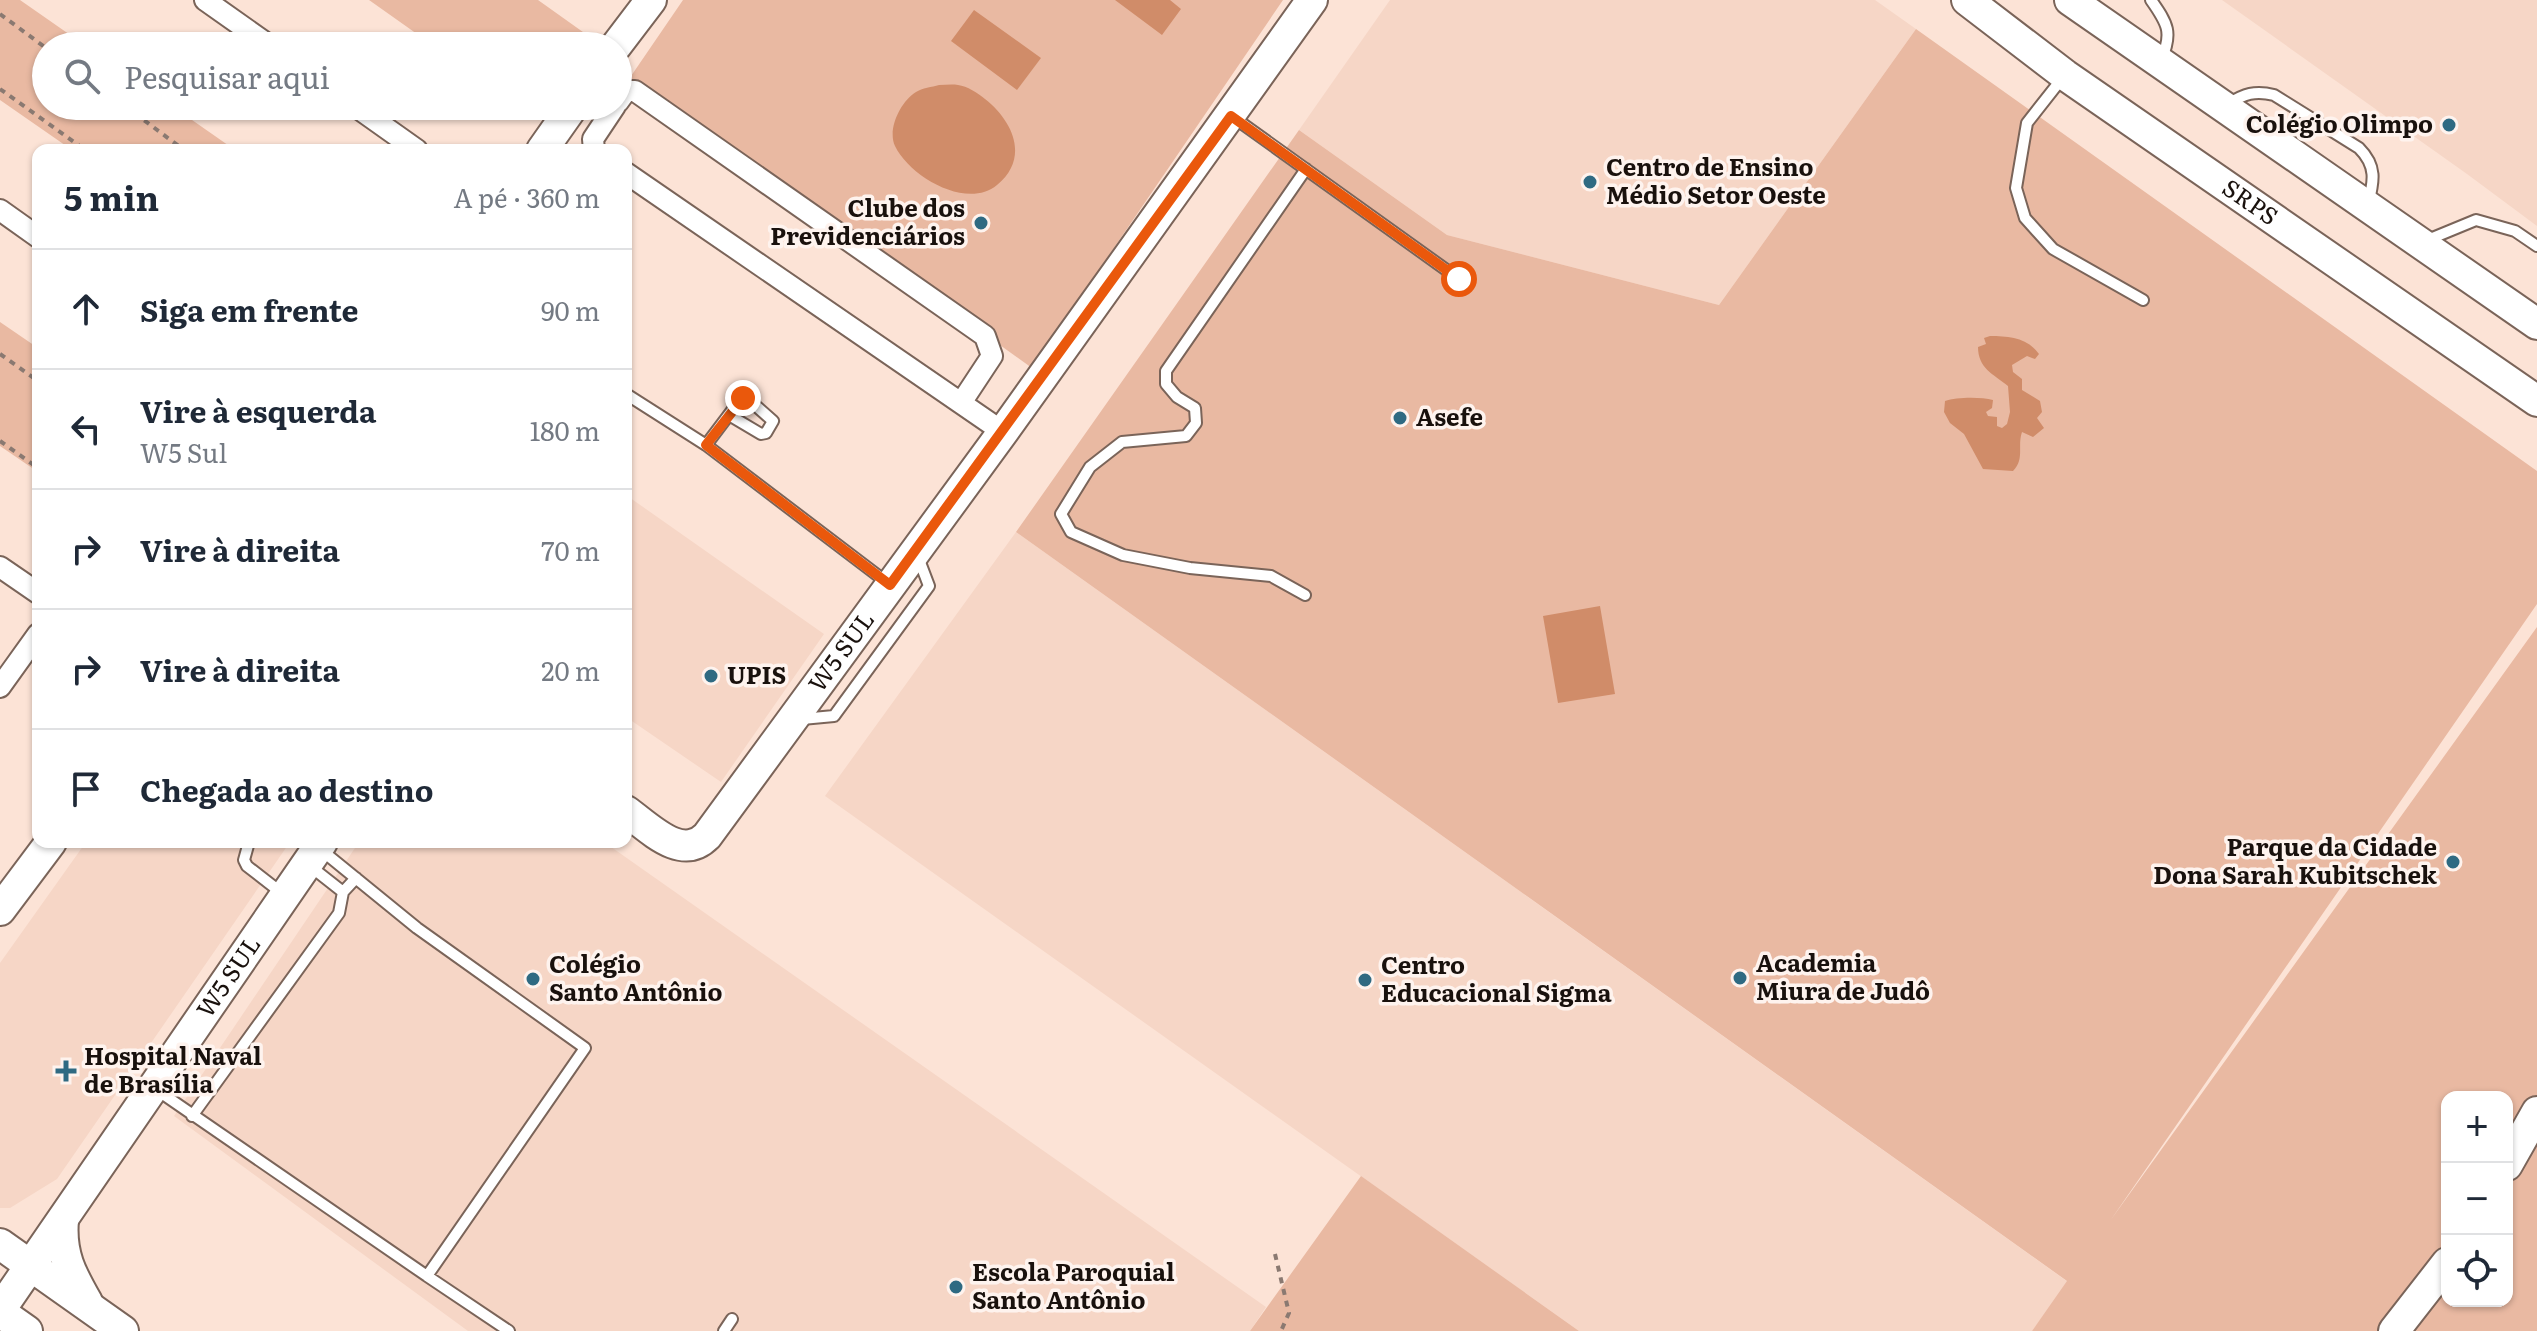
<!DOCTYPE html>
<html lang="pt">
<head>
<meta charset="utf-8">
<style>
	body { margin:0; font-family:Literata,serif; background:#f6f6f7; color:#1f2937 }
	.controls { position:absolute; right:24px; bottom:24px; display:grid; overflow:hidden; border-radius:16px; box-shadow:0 2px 6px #0004 }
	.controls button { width:72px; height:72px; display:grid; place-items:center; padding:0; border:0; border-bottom:2px solid #e0e1e3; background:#fff; color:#1f2937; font:40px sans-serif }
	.stop { position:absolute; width:24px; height:24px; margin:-18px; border:6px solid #ea580c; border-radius:50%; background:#fff }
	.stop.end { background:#ea580c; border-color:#fff; box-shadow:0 2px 8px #0008 }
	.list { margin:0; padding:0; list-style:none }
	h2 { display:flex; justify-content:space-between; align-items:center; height:104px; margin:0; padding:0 32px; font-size:34px }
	h2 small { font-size:26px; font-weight:400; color:#747a83 }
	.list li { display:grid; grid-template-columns:52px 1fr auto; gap:24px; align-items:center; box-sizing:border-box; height:120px; padding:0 32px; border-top:2px solid #e0e1e3 }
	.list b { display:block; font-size:30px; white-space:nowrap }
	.list p { margin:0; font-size:26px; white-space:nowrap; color:#747a83 }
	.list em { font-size:26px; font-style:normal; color:#747a83 }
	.icon { flex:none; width:44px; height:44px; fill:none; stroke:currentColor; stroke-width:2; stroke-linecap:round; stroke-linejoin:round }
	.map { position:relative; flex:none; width:2537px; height:1331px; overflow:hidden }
	.search { position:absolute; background:#fff; box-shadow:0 2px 6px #0004; left:32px; top:32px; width:600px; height:88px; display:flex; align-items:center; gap:20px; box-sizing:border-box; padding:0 28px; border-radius:44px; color:#747a83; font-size:30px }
	.panel { position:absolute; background:#fff; box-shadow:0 2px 6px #0004; left:32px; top:144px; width:600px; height:704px; border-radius:16px }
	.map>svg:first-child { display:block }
	.built { fill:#f6d6c6 }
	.green { fill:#e9b9a2; fill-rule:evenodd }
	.water { fill:#d08c69 }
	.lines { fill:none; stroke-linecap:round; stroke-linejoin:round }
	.service-casing { stroke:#7a6459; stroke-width:14 }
	.minor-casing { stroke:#7a6459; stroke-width:24 }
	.secondary-casing { stroke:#7a6459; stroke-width:34 }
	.path { stroke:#8a7971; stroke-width:4; stroke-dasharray:6 6; stroke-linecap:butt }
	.service { stroke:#fff; stroke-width:10 }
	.minor { stroke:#fff; stroke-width:20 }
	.secondary { stroke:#fff; stroke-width:30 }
	.route { stroke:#ea580c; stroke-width:10 }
	.poi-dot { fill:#2f6a82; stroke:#fef3ee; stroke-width:3 }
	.labels { text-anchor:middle; stroke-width:7; stroke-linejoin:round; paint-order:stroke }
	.poi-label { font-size:24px; font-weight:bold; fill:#19110d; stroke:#fef3ee; text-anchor:start }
	.street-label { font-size:24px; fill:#19110d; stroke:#fef3ee }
</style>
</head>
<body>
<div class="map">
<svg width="2537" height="1331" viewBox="0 0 2537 1331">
	<rect width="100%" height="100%" fill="#fce3d6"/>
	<path class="built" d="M 1390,0 L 1875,0 L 1916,29 L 1719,305 L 1447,235 L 1299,130 Z
		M 2222,0 L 2537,0 L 2537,226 L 2467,174 Z
		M 626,495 L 824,634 L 721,782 L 626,717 Z
		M 1016,532 L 2068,1282 L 2032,1331 L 1579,1331 L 825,796 Z
		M 86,842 L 290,842 L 57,1179 L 10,1208 L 0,1208 L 0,963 Z
		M 359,842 L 604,842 L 1266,1307 L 1250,1331 L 468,1331 L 174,1116 Z"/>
	<path class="green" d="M 0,0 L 20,0 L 86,46 L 46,46 L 46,106 L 172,106 L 235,150 L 72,150 L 0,100 Z
		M 369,0 L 538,0 L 597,42 L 594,46 L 434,46 Z
		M 683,0 L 1283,0 L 1032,368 L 629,79 Z
		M 1916,29 L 2537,471 L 2537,604 L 2110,1221 L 2537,627 L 2537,1331 L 2032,1331 L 2067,1281 L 1016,532 L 1299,130 L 1447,235 L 1719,305 ZM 2447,1097 L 2507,1097 L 2507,1301 L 2447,1301 Z
		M 0,322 L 38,348 L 38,472 L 0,446 Z
		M 1361,1176 L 1579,1331 L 1250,1331 Z"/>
	<path class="water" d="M 1115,0 L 1170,0 L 1181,9 L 1162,35 Z
		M 974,10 L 1041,58 L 1017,90 L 951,41 Z
		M 939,85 C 945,85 952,84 958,85 C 967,86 978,93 985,99 C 1013,121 1030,158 997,185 C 967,210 910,177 895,146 C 887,129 901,101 916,92 C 922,88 932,87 939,85 Z
		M 1990,336 C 2009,336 2028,338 2039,354 L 2035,359 L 2027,356 L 2012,365 L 2013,372 L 2022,379 L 2022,390 L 2040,401 L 2042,412 L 2037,418 L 2044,428 L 2033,437 L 2022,432 C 2017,446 2025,459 2013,471 L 1983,469 L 1964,434 L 1950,423 L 1944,412 L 1945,401 C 1957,397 1981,397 1993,400 L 1992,408 L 1986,412 L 1988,416 L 1997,417 L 1997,426 L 2002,428 L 2007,424 L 2010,412 L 2008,386 C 1993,374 1978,368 1978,347 L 1986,344 L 1984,338 Z
		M 1600,606 L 1615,694 L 1558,703 L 1543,616 Z"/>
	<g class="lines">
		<defs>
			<path id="service" d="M 2151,0 C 2168,24 2173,33 2161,60
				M 2064,76 L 2027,123 L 2016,188 L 2025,218 L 2053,249 L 2143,300
				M 2228,104 C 2244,94 2255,90 2274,95 L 2359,148 C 2377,166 2374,181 2368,204
				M 1233,117 L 1459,279
				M 2425,241 L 2476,220 L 2515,231 L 2537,246
				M 626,394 L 706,445 L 740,400 L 747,398 L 773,421 L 766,433 L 761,434 L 729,415
				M 706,445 L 889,584
				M 1305,595 L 1271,576 L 1190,568 L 1123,555 L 1071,532 L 1061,514 L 1090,467 L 1122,442 L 1186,436 L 1196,423 L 1195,408 L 1177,397 L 1166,384 L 1166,371 L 1306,169
				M 802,719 L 834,716 L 929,586 L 918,557
				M 249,842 L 244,860 L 247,866 L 283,894
				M 310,866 L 343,892
				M 154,1088 L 427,1276 L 585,1048 L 417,928 L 320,849
				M 192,1116 L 339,913 L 343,892 L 356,878
				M 427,1276 L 509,1331
				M 724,1331 L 732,1319"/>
			<path id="minor" d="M 205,0 L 270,46
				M 618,102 L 626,91 L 635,91 L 985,336 L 992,356 L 961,403
				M 355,106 L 417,150
				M 594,150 L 593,139 L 615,106
				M 626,173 L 1003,432
				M 0,210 L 38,237
				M 0,567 L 38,593
				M 0,687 L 38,634"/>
			<g id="secondary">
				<path id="s1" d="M 1967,0 L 2065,75 L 2537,401"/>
				<path d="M 2070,0 L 2537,324"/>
				<path d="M 616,46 L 651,0"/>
				<path d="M 542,150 L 573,106"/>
				<path id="s2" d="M 626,811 C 650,828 681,862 707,836 L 1003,432 L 1312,0"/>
				<path d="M 0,910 L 51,842"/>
				<path d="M 2507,1165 L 2537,1112"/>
				<path d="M 63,1220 C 60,1254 71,1274 87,1302"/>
				<path d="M 0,1244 L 123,1331"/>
				<path id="s3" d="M 0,1310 L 322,842"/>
				<path d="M 0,1312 L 27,1331"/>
				<path d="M 2394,1331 L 2447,1263"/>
			</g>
		</defs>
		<use href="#service" class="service-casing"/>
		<use href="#minor" class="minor-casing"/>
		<use href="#secondary" class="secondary-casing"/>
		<path class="path" d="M 0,14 L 46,48
			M 0,89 L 85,150
			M 125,106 L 184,150
			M 0,354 L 38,381
			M 0,441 L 38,468
			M 1275,1254 L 1289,1313 L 1281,1331"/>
		<use href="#service" class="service"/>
		<use href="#minor" class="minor"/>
		<use href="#secondary" class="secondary"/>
	</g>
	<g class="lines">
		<path class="route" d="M 743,398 L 706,445 L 890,585 L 1231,116 L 1459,279"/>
	</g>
	<g class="poi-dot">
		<circle cx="2449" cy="125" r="8"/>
		<circle cx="1590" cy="182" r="8"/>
		<circle cx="981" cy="223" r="8"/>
		<circle cx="1400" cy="418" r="8"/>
		<circle cx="711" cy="676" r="8"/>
		<circle cx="2453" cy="862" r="8"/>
		<circle cx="1740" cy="978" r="8"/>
		<circle cx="533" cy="979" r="8"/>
		<circle cx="1365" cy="980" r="8"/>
		<path d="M62 1059h8v8h8v8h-8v8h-8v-8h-8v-8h8z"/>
		<circle cx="956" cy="1287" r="8"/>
	</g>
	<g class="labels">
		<g class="poi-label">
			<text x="2433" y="133" text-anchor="end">Colégio Olimpo</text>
			<text x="1606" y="176">Centro de Ensino<tspan x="1606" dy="28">Médio Setor Oeste</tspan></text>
			<text x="965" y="217" text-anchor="end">Clube dos<tspan x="965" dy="28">Previdenciários</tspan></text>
			<text x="1416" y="426">Asefe</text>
			<text x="727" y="684">UPIS</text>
			<text x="2437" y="856" text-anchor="end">Parque da Cidade<tspan x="2437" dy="28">Dona Sarah Kubitschek</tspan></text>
			<text x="1756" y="972">Academia<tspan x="1756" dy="28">Miura de Judô</tspan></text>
			<text x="549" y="973">Colégio<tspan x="549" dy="28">Santo Antônio</tspan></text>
			<text x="1381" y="974">Centro<tspan x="1381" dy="28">Educacional Sigma</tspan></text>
			<text x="84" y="1065">Hospital Naval<tspan x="84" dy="28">de Brasília</tspan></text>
			<text x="972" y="1281">Escola Paroquial<tspan x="972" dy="28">Santo Antônio</tspan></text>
		</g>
		<g class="street-label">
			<text dy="8" stroke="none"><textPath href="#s1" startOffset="348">SRPS</textPath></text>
			<text dy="8" stroke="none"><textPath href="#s2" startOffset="322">W5 SUL</textPath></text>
			<text dy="8" stroke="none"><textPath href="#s3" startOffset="404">W5 SUL</textPath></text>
		</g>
	</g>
</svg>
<div class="controls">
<button>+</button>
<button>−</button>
<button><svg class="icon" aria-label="locate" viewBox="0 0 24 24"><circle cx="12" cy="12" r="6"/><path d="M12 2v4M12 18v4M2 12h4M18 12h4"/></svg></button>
</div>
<div class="stop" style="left:1459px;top:279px"></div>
<div class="stop end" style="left:743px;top:398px"></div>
<div class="search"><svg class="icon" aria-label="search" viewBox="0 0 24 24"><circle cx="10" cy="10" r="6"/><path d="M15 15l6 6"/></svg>Pesquisar aqui</div>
<section class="panel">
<h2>5 min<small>A pé · 360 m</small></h2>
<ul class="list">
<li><svg class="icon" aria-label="ahead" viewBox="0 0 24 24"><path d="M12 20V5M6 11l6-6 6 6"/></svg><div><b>Siga em frente</b></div><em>90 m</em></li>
<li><svg class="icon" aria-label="left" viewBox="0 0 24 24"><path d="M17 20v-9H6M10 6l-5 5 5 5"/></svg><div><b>Vire à esquerda</b><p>W5 Sul</p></div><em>180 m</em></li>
<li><svg class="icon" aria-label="right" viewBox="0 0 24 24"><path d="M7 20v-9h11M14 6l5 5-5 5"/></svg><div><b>Vire à direita</b></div><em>70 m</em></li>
<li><svg class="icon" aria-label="right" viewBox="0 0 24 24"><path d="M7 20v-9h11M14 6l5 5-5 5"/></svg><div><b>Vire à direita</b></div><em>20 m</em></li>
<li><svg class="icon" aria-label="arrive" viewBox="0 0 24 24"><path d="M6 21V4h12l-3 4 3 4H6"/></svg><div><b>Chegada ao destino</b></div></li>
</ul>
</section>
</div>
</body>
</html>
